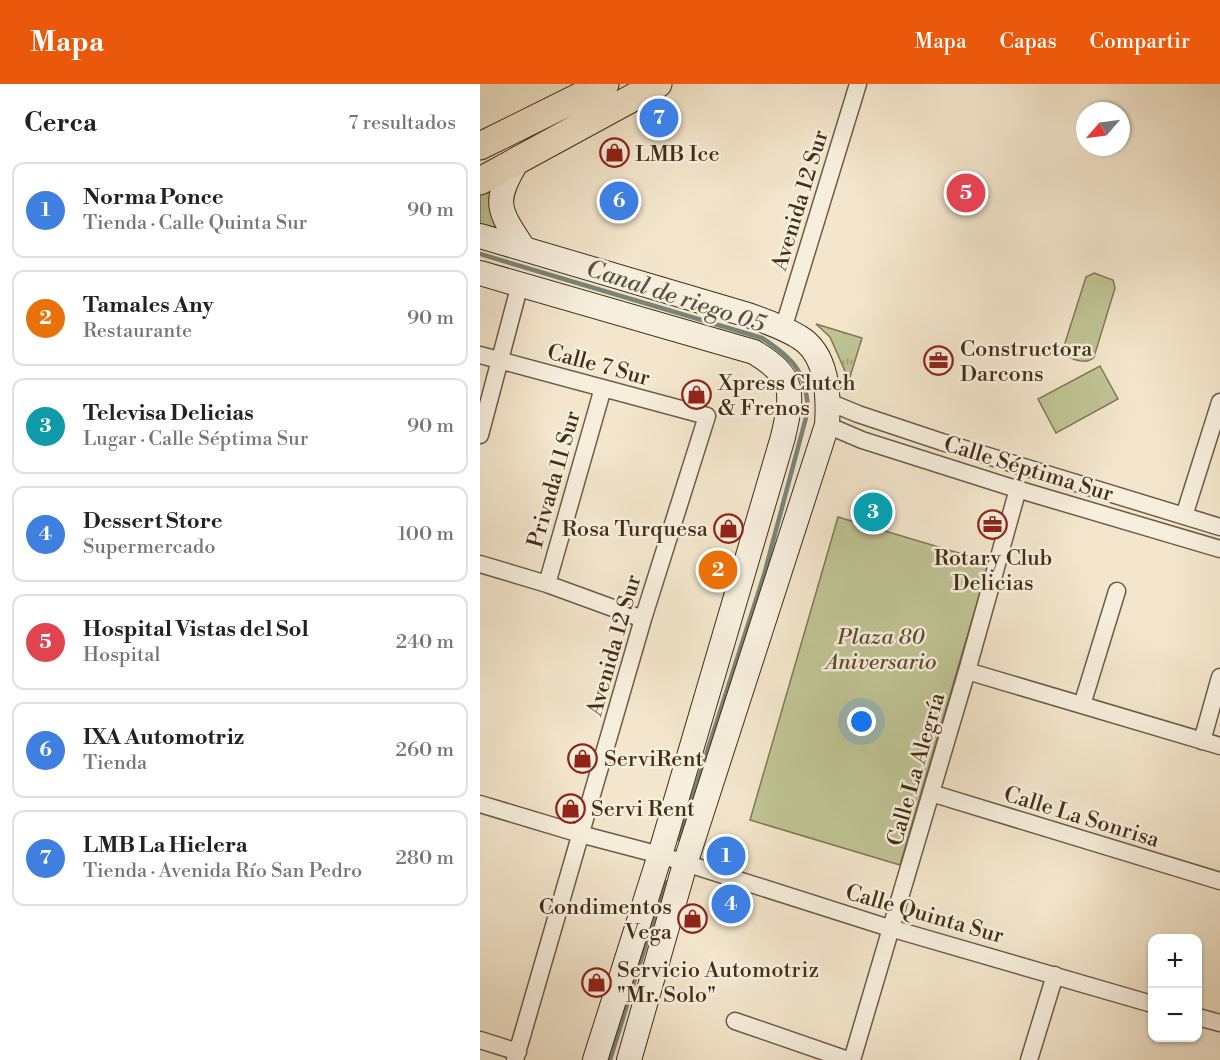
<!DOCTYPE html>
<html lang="es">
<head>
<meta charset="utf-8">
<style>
	body { margin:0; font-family:"Libre Bodoni",serif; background:#f6f6f6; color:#222 }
	.controls { position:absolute; right:18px; bottom:18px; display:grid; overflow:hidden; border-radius:12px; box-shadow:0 2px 4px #0004 }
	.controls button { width:54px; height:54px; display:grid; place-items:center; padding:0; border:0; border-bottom:2px solid #e0e0e0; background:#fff; color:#222; font:30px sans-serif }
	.compass { position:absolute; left:596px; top:18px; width:54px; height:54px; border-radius:50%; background:#fff; box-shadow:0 2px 4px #0004; rotate:242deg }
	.you { position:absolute; left:382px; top:638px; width:21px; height:21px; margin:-15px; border:4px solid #fff; border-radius:50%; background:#1a73e8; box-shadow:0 0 0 9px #1a73e833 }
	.badge { display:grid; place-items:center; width:39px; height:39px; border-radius:50%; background:#ea580c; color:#fff; font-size:20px; font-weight:700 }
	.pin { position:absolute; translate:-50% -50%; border:3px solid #fff; box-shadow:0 2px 6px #0006 }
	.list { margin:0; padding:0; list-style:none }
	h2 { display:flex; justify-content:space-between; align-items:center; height:78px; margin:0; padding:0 24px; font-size:26px }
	h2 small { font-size:20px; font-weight:400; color:#767676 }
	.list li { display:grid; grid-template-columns:39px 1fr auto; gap:18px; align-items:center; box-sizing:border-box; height:96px; margin:0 12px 12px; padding:0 12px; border:2px solid #e0e0e0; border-radius:12px }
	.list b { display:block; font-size:22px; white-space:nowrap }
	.list p { margin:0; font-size:20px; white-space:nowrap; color:#767676 }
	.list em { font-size:20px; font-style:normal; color:#767676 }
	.map { position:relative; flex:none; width:740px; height:976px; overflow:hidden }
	header { display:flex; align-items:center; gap:36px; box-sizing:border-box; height:84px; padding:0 30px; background:#ea580c; color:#fff }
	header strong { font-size:28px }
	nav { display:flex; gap:33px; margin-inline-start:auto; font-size:21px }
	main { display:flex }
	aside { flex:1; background:#fff }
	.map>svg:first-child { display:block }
	.grass { fill:url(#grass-tufts); stroke:#817955; stroke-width:1.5 }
	.green { fill:#bfc494; stroke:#817955; stroke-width:1.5 }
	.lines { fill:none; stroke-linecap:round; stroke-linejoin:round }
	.stream { stroke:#79847a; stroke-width:4.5 }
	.minor-casing { stroke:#6f5c44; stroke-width:19 }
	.secondary-casing { stroke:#432e16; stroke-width:26 }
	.primary-casing { stroke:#432e16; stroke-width:29 }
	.minor { stroke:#f7efde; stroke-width:16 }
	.secondary { stroke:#f7efde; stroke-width:24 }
	.primary { stroke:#f3e6cc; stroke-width:27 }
	.labels { text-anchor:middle; stroke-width:5; stroke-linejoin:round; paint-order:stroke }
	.poi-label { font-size:22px; fill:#432e16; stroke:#f7efde; text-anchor:start }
	.street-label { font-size:22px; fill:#432e16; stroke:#f7efde }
	.park-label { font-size:22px; font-style:italic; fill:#5c4c2f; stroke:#f7efde }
	.water-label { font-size:24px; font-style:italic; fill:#5a5240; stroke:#f7efde }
</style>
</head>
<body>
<header>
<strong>Mapa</strong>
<nav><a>Mapa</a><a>Capas</a><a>Compartir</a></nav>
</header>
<main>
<aside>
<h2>Cerca<small>7 resultados</small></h2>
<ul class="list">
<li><span class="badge" style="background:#3f7fe0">1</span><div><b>Norma Ponce</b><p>Tienda · Calle Quinta Sur</p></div><em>90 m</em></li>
<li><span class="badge" style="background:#e8710a">2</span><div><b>Tamales Any</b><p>Restaurante</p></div><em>90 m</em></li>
<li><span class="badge" style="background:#0f9aa8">3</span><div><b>Televisa Delicias</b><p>Lugar · Calle Séptima Sur</p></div><em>90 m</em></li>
<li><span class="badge" style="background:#3f7fe0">4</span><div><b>Dessert Store</b><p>Supermercado</p></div><em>100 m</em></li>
<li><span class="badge" style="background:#e0444e">5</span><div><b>Hospital Vistas del Sol</b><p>Hospital</p></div><em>240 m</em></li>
<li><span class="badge" style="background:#3f7fe0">6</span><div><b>IXA Automotriz</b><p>Tienda</p></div><em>260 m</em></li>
<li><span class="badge" style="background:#3f7fe0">7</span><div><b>LMB La Hielera</b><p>Tienda · Avenida Río San Pedro</p></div><em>280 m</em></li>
</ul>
</aside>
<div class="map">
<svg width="740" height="976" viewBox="0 0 740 976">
	<defs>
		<pattern id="grass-tufts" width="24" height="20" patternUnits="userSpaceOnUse" patternTransform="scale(1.5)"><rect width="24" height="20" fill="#bfc494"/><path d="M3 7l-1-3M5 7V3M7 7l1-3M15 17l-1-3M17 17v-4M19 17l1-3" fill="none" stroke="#9da078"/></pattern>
	</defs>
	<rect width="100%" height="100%" fill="#f3e6cc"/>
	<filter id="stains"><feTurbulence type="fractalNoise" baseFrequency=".00333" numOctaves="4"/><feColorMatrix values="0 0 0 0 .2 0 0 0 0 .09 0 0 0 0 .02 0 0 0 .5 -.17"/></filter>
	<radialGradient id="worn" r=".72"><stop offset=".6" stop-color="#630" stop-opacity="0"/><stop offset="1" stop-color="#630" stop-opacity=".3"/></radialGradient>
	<path class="grass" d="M 336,240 L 382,254 L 369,296 L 350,253 Z"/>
	<path class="green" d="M 15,99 L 21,144 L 0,141 L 0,108 Z
		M 614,189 L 633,196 L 635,204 L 614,273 C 607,281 594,276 586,271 L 584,262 L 606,193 Z
		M 620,282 L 638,315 L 576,349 L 558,315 Z
		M 358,433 L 509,478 L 420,781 L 270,736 Z"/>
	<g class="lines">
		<path class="stream" d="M 0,170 L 282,254 C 314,275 326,288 328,326 L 284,491 L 199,755
			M 130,976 L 185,798"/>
		<defs>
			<path id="minor" d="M 303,245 L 378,0
				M 0,271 L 227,332 L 163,535 L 35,976
				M 349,318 L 378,330 L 462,358 L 740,443
				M 347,341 L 382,356 L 530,403 L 740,465
				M 0,351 L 40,200
				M 704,432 L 740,318
				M 0,480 L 67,500 L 163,535
				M 67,500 L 123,304
				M 487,587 L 740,662
				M 602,621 L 637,507
				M 722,657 L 740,593
				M 451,709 L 740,797
				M 0,720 L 100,750 L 180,771 L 403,842 L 672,920
				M 718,933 L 740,939
				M 255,937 L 368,976
				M 0,956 L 38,968
				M 372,976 L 487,587 L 538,405
				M 549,976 L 575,891"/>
			<path id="secondary" d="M 39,74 C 13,118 16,123 44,165
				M 0,152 L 268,231 C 285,237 303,243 319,253 C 348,270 349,311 347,341 L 205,780 L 149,976
				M 0,189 L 274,268 C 316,293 313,309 303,353 L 180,771 L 115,976"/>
			<path id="primary" d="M 0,62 L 125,0
				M 0,97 L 178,0"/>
		</defs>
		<use href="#minor" class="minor-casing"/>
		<use href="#secondary" class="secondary-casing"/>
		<use href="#primary" class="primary-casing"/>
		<use href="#minor" class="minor"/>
		<use href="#secondary" class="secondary"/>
		<use href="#primary" class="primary"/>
	</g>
	<defs>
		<symbol id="shop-ring" viewBox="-11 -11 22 22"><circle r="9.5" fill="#f7efde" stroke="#8f2418" stroke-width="1.5"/><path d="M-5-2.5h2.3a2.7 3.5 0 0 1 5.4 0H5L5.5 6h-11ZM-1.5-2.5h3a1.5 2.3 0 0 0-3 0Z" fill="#8f2418"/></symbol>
		<symbol id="office-ring" viewBox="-11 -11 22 22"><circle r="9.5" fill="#f7efde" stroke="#8f2418" stroke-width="1.5"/><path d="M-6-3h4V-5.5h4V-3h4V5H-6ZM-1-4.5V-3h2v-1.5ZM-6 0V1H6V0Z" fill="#8f2418"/></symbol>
	</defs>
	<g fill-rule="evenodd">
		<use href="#shop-ring" x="118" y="52" width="33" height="33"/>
		<use href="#office-ring" x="442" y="260" width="33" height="33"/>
		<use href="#shop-ring" x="200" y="294" width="33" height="33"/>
		<use href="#office-ring" x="496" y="424" width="33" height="33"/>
		<use href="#shop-ring" x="232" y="428" width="33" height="33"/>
		<use href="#shop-ring" x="86" y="658" width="33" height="33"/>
		<use href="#shop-ring" x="74" y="708" width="33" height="33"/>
		<use href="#shop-ring" x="196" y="818" width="33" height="33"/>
		<use href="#shop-ring" x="100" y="882" width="33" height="33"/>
	</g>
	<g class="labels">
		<g class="poi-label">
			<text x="155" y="77">LMB Ice</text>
			<text x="480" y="272">Constructora<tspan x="480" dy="25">Darcons</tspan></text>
			<text x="238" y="306">Xpress Clutch<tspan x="238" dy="25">&amp; Frenos</tspan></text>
			<text x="228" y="452" text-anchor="end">Rosa Turquesa</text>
			<text x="513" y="481" text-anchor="middle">Rotary Club<tspan x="513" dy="25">Delicias</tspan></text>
			<text x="124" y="682">ServiRent</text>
			<text x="111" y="732">Servi Rent</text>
			<text x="192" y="830" text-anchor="end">Condimentos<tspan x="192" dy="25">Vega</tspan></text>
			<text x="137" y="893">Servicio Automotriz<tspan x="137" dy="25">"Mr. Solo"</tspan></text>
		</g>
		<g class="street-label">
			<text transform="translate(319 116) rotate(-73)" y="8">Avenida 12 Sur</text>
			<text transform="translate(119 280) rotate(15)" y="8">Calle 7 Sur</text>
			<text transform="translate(549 384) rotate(17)" y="8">Calle Séptima Sur</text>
			<text transform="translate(73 395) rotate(-74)" y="8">Privada 11 Sur</text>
			<text transform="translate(133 561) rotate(-74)" y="8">Avenida 12 Sur</text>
			<text transform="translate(435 685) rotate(-74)" y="8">Calle La Alegría</text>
			<text transform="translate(602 732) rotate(17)" y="8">Calle La Sonrisa</text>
			<text transform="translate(445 829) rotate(16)" y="8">Calle Quinta Sur</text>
		</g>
		<g class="park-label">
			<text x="401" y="560">Plaza 80<tspan x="401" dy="25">Aniversario</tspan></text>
		</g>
		<g class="water-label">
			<text transform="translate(196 212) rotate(18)" y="8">Canal de riego 05</text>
		</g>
	</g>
	<rect width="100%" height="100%" filter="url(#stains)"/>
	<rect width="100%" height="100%" fill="url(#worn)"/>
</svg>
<div class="controls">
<button>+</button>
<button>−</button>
</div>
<svg class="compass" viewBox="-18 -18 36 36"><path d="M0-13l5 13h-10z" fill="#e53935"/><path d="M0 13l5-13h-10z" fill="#767676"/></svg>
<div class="you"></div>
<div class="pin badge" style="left:246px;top:772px;background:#3f7fe0">1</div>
<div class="pin badge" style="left:238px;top:486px;background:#e8710a">2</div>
<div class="pin badge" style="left:393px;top:428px;background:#0f9aa8">3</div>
<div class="pin badge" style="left:251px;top:820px;background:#3f7fe0">4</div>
<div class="pin badge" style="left:486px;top:109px;background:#e0444e">5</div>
<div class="pin badge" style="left:139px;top:117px;background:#3f7fe0">6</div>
<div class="pin badge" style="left:179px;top:34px;background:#3f7fe0">7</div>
</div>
</main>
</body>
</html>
